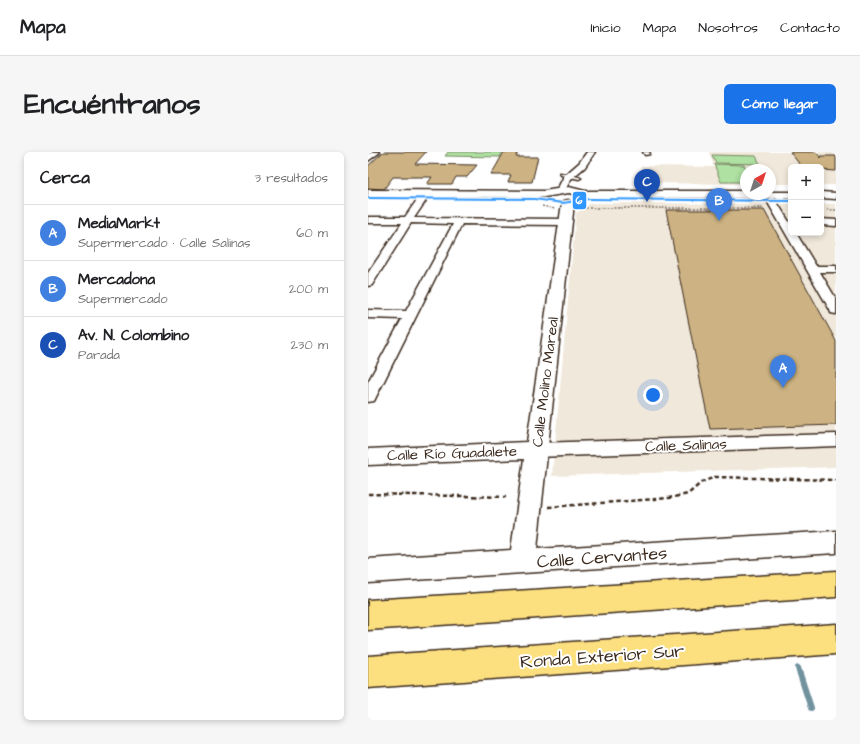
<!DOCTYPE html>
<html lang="es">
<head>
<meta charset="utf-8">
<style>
	body { margin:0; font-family:"Architects Daughter",sans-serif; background:#f6f6f6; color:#202124 }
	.controls { position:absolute; right:12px; top:12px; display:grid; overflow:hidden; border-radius:6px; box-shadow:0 2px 6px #0003 }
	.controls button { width:36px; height:36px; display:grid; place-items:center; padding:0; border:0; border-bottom:1px solid #e0e0e0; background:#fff; color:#202124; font:20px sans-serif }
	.compass { position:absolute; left:372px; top:12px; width:36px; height:36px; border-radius:50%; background:#fff; box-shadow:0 2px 6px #0003; rotate:39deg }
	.you { position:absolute; left:285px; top:243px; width:14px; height:14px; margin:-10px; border:3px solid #fff; border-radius:50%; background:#1a73e8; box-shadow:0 0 0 6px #1a73e833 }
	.badge { display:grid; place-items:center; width:26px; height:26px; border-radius:50%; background:#1a73e8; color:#fff; font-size:13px; font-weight:700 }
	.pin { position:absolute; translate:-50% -33px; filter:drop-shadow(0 1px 2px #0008) }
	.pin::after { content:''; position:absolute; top:21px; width:14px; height:12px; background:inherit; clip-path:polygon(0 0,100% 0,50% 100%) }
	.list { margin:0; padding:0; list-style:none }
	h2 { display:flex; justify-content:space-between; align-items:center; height:52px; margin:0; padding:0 16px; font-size:17px }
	h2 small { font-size:13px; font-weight:400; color:#757577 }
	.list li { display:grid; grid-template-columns:26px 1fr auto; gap:12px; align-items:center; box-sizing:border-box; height:56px; padding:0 16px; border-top:1px solid #e0e0e0 }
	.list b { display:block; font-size:15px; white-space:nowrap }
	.list p { margin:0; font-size:13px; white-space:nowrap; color:#757577 }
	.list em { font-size:13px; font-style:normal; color:#757577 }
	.map { position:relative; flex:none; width:468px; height:568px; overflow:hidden; border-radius:6px }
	header { display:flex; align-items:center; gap:24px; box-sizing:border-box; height:56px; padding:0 20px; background:#fff; border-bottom:1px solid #e0e0e0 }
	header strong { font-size:19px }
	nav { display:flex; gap:22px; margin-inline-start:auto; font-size:14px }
	.intro { display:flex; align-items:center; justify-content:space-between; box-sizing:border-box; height:96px; padding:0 24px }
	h1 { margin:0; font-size:28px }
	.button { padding:10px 18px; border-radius:6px; background:#1a73e8; color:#fff; font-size:14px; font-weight:700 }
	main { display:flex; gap:24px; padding:0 24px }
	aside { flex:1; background:#fff; border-radius:6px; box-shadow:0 2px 6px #0003 }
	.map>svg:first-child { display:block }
	.built { fill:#f0e8da }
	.green { fill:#afe1a2; stroke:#758660 }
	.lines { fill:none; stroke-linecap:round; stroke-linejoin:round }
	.stream { stroke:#6f929e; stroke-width:6 }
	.building { fill:#cdb383; stroke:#3b2a1e }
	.service-casing { stroke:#3b2a1e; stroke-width:3 }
	.pedestrian-casing { stroke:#3b2a1e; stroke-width:3 }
	.minor-casing { stroke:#3b2a1e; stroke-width:3 }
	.tertiary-casing { stroke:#3b2a1e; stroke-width:3 }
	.motorway-casing { stroke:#3b2a1e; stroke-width:3 }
	.path-far1 { stroke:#3b2a1e; stroke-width:1; stroke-dasharray:2 1.5; stroke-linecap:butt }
	.path { stroke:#3b2a1e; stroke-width:2.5; stroke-dasharray:4.5 3; stroke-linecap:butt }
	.service { fill:#fff; fill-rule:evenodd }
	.pedestrian { fill:#fff; fill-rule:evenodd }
	.minor { fill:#fff; fill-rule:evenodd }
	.tertiary { fill:#fff; fill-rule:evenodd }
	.motorway { fill:#fce080; fill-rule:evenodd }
	.bus-1-casing { stroke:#fff; stroke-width:3 }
	.bus-1 { fill:#2f97ff; fill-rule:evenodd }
	.labels { text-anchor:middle; stroke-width:4; stroke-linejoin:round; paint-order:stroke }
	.street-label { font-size:15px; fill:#3b2a1e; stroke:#fff }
	.near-street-label { font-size:18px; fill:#3b2a1e; stroke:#fff }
	.line-badge { stroke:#fff; stroke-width:1.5 }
	.badge-label { font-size:11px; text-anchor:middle; font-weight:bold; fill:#fff }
</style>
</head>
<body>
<header>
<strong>Mapa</strong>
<nav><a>Inicio</a><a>Mapa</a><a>Nosotros</a><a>Contacto</a></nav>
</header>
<div class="intro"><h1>Encuéntranos</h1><a class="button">Cómo llegar</a></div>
<main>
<aside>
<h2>Cerca<small>3 resultados</small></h2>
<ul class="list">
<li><span class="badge" style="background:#3f7fe0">A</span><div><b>MediaMarkt</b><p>Supermercado · Calle Salinas</p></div><em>60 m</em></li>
<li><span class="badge" style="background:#3f7fe0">B</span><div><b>Mercadona</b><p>Supermercado</p></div><em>200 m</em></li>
<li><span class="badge" style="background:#1a4fb4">C</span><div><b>Av. N. Colombino</b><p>Parada</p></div><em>230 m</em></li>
</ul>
</aside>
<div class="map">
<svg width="468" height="568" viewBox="0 0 468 568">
	<rect width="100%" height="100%" fill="#fff"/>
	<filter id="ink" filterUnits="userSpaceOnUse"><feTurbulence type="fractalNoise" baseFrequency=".025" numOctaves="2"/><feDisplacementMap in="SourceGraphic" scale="8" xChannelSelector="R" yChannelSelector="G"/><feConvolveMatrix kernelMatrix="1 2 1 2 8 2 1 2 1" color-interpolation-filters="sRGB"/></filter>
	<g filter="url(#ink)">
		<path class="built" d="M 341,0 L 468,0 L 468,33 L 453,33 L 453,15 L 423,15 L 423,32 L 402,32 L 402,18 L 378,18 L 378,32 L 275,31 L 273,14 L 346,15 Z
			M 223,51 L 423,52 L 423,81 L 453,81 L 453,52 L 468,52 L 468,315 L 184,324 L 208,61 Z"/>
		<path class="green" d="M 80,0 L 134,0 L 132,5 L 77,4 Z
			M 344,3 L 388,4 L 392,12 L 348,11 Z
			M 346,12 L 376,13 L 379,18 L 378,30 L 353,30 Z"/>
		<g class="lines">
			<path class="stream" d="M 430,516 L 443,556"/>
		</g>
		<path class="building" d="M 15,0 L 58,0 L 47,12 L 109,13 L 99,25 L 88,25 L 84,32 L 59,32 L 64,25 L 25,25 L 16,37 L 0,36 L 0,14 Z
			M 136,0 L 150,0 L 148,5 L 170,5 L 164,30 L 140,30 L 143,23 L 123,23 Z
			M 422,0 L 448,0 L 453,6 L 453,4 L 468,4 L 468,19 L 453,18 L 453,15 L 433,14 Z
			M 298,58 L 396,58 L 468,189 L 468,273 L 342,277 Z"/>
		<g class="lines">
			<defs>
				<path id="service" d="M 192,21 L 211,25 L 213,26 L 211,27 L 193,23 Z"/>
				<path id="pedestrian" d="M 275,0 L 281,0 L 282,2 L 277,3 Z"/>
				<path id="minor" d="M 4,0 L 12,0 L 0,9 L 0,3 Z
					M 219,0 L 227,0 L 217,15 L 203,27 L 196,40 L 190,40 L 189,38 L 196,24 L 211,11 Z
					M 54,44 L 59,47 L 46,66 L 198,67 L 203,70 L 198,73 L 94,72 L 8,245 L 6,249 L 0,250 L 0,230 L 34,167 L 0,166 L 0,158 L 38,159 L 85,72 L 43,71 L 4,133 L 0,134 L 0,121 L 34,71 L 0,71 L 0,65 L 37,65 L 51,45 Z
					M 404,46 L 407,47 L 423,73 L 423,81 L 428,81 L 448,114 L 468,114 L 468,120 L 452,120 L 468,147 L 468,162 L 463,161 L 462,158 L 399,49 Z
					M 453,67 L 468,68 L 468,74 L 453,73 Z
					M 468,282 L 468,294 L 168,305 L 162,303 L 159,298 L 162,293 L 168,291 Z"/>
				<path id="tertiary" d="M 201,35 L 217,39 L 378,39 L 378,42 L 402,42 L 402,40 L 423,40 L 423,46 L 215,45 L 201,41 L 176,45 L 0,44 L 0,38 L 176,39 Z
					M 453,40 L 468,41 L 468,47 L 453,46 Z
					M 200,48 L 204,49 L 206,51 L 169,397 L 468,379 L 468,401 L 0,431 L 0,407 L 143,398 L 156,307 L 0,313 L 0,297 L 159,290 L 194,51 L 196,49 Z"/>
				<path id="motorway" d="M 468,419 L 468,445 L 0,478 L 0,448 Z
					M 468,472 L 468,502 L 0,536 L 0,504 Z"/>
			</defs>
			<use href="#service" class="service-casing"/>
			<use href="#pedestrian" class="pedestrian-casing"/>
			<use href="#minor" class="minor-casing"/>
			<use href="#tertiary" class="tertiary-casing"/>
			<use href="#motorway" class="motorway-casing"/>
			<path class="path-far1" d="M 174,54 L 187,57
				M 214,56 L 395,56
				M 459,58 L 468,58"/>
			<path class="path" d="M 0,342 L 138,345
				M 180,355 L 301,346 L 320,342 L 334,330 L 347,325 L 468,328"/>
			<use href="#service" class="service"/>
			<use href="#pedestrian" class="pedestrian"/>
			<use href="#minor" class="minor"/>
			<use href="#tertiary" class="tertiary"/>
			<use href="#motorway" class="motorway"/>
			<defs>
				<path id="bus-1" d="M 0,45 L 166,46 L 195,50 L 221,46 L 423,48 L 423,50 L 221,48 L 195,52 L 166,48 L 0,47 Z"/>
			</defs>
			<use href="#bus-1" class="bus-1-casing"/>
			<use href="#bus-1" class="bus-1"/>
		</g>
	</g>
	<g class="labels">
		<g class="street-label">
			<text transform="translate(177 230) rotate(-83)" y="5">Calle Molino Mareal</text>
			<text transform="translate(318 293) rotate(-2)" y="5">Calle Salinas</text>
			<text transform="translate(84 301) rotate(-2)" y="5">Calle Río Guadalete</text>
		</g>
		<g class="near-street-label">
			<text transform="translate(234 405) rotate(-4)" y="6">Calle Cervantes</text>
			<text transform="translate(234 504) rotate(-4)" y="6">Ronda Exterior Sur</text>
		</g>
	</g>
	<rect class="line-badge" x="204" y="39" width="15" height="19" rx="4" fill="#2f97ff"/>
	<g class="badge-label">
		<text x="211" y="52">6</text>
	</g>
</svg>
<div class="controls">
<button>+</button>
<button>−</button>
</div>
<svg class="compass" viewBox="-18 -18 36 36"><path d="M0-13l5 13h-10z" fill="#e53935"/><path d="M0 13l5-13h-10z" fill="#757577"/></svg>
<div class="you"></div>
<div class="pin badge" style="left:415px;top:236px;background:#3f7fe0">A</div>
<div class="pin badge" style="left:351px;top:69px;background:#3f7fe0">B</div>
<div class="pin badge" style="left:279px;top:50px;background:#1a4fb4">C</div>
</div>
</main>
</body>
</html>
